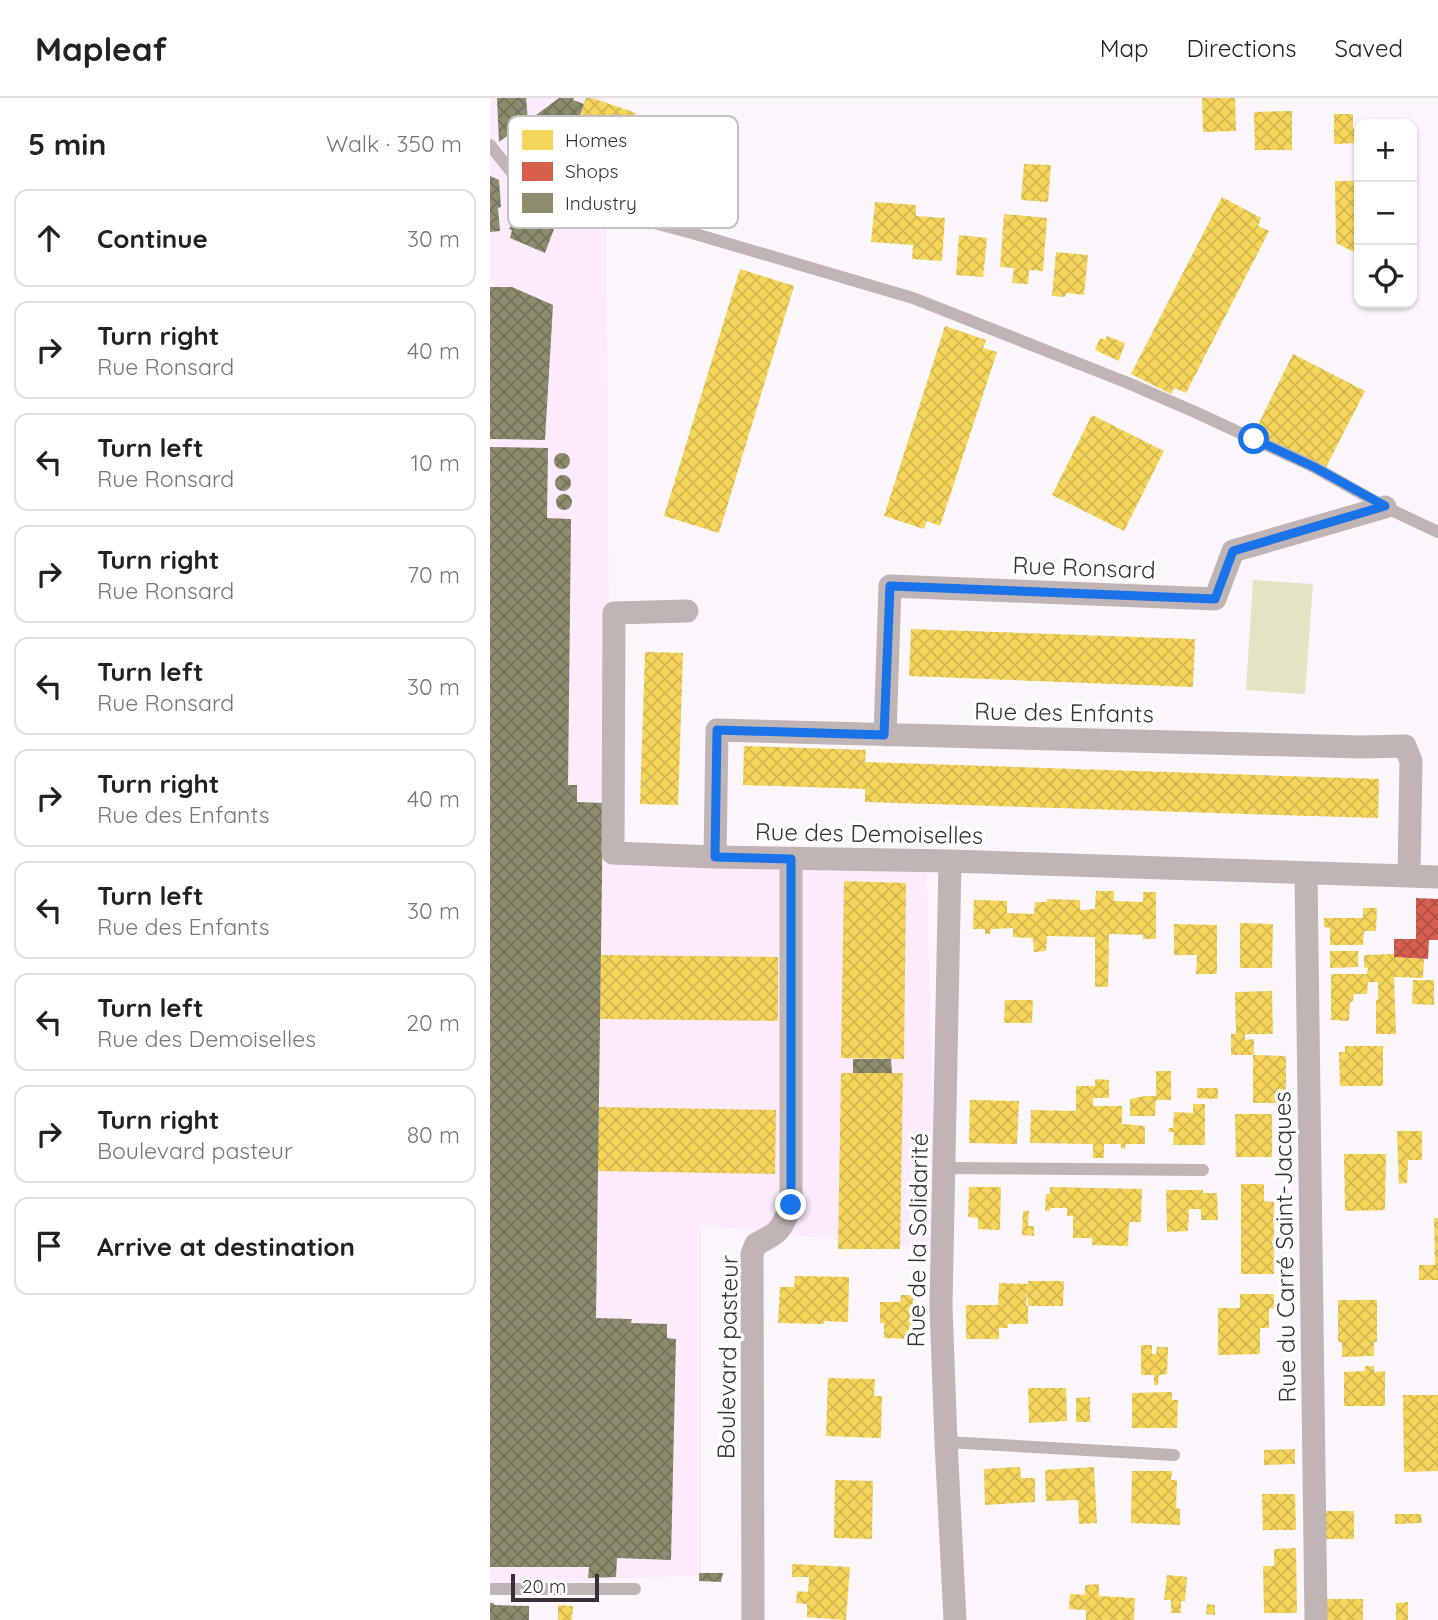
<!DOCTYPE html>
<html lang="en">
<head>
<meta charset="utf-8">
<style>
	body { margin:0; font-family:Quicksand,sans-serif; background:#f6f6f6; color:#222 }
	.controls { position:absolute; right:21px; top:21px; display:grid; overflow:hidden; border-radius:14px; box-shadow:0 2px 5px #0004 }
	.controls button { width:63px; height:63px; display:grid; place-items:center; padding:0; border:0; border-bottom:2px solid #e0e0e0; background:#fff; color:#222; font:35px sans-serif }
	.scale { position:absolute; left:21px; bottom:18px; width:88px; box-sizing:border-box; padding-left:7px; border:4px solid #383038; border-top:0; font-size:19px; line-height:24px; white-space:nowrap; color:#383038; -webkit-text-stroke:5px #fff; paint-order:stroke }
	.stop { position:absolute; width:21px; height:21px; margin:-16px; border:5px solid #1a73e8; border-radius:50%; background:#fff }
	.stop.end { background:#1a73e8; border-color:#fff; box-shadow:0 2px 7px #0008 }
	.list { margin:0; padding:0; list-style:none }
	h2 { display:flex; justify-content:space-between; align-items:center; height:91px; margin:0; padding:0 28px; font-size:30px }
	h2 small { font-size:23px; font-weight:400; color:#767676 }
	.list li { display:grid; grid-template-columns:46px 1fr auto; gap:21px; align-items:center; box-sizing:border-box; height:98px; margin:0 14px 14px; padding:0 14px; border:2px solid #e0e0e0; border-radius:14px }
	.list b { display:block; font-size:26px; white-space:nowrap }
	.list p { margin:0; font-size:23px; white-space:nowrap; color:#767676 }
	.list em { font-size:23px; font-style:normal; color:#767676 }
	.icon { flex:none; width:38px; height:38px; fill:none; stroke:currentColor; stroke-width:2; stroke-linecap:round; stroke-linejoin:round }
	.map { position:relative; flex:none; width:948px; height:1522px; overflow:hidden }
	header { display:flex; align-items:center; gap:42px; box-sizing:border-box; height:98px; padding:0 35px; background:#fff; border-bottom:2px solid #e0e0e0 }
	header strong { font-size:33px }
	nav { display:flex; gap:38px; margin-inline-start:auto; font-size:24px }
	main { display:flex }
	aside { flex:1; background:#fff }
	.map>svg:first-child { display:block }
	.built { fill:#fbebfd }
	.park { fill:#e2e4c3 }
	.homes { fill:url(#homes-cross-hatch) }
	.shops { fill:url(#shops-cross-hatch) }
	.industry { fill:url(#industry-cross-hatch) }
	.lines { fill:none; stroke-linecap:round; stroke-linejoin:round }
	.lane { stroke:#c0b4b5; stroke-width:12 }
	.street { stroke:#c0b4b5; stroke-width:23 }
	.route { stroke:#1a73e8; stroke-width:9 }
	.labels { text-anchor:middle; stroke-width:7; stroke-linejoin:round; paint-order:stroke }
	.street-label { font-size:24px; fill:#383038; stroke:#fff }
	.key { fill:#fff; stroke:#c3c1c3; stroke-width:2 }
	.key-label { font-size:19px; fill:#383038 }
</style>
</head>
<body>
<header>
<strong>Mapleaf</strong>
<nav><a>Map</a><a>Directions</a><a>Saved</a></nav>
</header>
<main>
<aside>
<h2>5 min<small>Walk · 350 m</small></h2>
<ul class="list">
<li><svg class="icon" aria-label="ahead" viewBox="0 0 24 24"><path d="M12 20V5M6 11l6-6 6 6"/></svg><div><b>Continue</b></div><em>30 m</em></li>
<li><svg class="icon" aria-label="right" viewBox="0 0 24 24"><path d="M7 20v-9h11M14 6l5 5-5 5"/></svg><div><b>Turn right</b><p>Rue Ronsard</p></div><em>40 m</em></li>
<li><svg class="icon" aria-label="left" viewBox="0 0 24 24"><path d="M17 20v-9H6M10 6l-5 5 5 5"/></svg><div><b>Turn left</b><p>Rue Ronsard</p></div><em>10 m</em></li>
<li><svg class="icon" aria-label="right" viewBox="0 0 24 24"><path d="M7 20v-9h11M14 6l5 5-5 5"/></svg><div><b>Turn right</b><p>Rue Ronsard</p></div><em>70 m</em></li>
<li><svg class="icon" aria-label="left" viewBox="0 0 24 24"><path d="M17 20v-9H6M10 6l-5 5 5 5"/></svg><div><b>Turn left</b><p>Rue Ronsard</p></div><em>30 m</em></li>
<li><svg class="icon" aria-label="right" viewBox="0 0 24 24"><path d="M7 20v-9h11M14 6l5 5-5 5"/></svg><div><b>Turn right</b><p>Rue des Enfants</p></div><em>40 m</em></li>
<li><svg class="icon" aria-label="left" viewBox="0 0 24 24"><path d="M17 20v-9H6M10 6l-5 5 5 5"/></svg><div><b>Turn left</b><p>Rue des Enfants</p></div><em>30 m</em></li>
<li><svg class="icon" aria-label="left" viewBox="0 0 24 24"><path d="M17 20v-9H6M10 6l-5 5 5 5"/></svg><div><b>Turn left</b><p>Rue des Demoiselles</p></div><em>20 m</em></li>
<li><svg class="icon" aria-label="right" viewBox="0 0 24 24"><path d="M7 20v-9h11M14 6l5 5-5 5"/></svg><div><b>Turn right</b><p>Boulevard pasteur</p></div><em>80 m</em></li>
<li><svg class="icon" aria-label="arrive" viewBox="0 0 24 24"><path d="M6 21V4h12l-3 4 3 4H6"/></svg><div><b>Arrive at destination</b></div></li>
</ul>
</aside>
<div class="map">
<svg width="948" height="1522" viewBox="0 0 948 1522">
	<defs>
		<pattern id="homes-cross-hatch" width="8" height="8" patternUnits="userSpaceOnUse" patternTransform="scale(1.75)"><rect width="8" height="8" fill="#f6d55c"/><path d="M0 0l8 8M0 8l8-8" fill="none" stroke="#d4b751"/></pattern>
		<pattern id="shops-cross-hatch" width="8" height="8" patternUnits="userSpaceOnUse" patternTransform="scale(1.75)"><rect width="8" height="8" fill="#d6604d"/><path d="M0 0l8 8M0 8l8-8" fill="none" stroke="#af5041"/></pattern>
		<pattern id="industry-cross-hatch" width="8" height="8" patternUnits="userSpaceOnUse" patternTransform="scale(1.75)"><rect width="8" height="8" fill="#8c8c6e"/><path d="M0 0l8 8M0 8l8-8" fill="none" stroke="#73735b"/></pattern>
	</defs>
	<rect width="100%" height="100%" fill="#fbf5fc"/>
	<path class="built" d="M 0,0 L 115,0 L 121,749 L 436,755 L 447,1152 L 211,1127 L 211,1477 L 0,1488 Z"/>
	<path class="park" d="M 763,482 L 823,486 L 815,596 L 756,592 Z"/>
	<path class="homes" d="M 96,0 L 102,0 L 146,15 L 144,23 L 154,26 L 157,19 L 206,36 L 203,43 L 213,47 L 213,45 L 241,48 L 237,101 L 209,98 L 210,85 L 202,85 L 201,87 L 189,83 L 188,88 L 138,71 L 140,67 L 130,63 L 128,67 L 79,50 Z
		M 712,0 L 745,0 L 746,33 L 713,34 Z
		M 802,13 L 802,52 L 765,52 L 764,14 Z
		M 844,16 L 863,16 L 863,30 L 869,30 L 869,45 L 844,46 Z
		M 534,66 L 561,67 L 558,104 L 531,102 Z
		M 845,83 L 869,83 L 869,131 L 866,131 L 866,155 L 846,145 Z
		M 732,99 L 771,120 L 768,128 L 779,133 L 696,295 L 684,290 L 681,296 L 641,276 Z
		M 385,104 L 426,107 L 426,118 L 455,120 L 452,163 L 422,161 L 423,147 L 381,144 Z
		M 514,116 L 557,120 L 553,173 L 539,172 L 538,186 L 522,185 L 524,170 L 510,169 Z
		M 469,137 L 497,140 L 493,179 L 466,177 Z
		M 566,154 L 598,157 L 594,197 L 576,195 L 575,199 L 562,198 Z
		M 250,171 L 304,188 L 229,435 L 174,418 Z
		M 455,228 L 496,242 L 493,250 L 507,254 L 450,428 L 437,423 L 434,431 L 394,418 Z
		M 617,238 L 635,245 L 629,263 L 605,252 L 610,240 L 615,242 Z
		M 803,256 L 875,293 L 834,373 L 763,337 Z
		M 602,317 L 674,353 L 634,433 L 562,397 Z
		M 421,531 L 705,541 L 703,589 L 419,578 Z
		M 155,554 L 193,555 L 188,707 L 150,706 Z
		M 254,648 L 376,652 L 375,664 L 889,681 L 888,720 L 375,704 L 375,691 L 253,687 Z
		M 354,783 L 416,785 L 414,961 L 351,960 Z
		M 606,793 L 624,793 L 624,803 L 653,804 L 653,794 L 666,794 L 666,841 L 653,841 L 653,837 L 619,836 L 618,889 L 605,889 L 605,839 L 557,838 L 556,853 L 544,854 L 543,840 L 523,839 L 523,830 L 501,831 L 500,836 L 495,836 L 495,831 L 483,831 L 484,802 L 517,803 L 517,815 L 544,816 L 545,804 L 557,804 L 557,801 L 590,802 L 590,812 L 605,811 Z
		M 873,810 L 887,810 L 886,833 L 874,833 L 873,847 L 840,847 L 840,830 L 834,829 L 834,820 L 873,820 Z
		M 750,825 L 783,826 L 782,870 L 750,870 Z
		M 684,826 L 727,827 L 727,876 L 706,876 L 707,857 L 684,857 Z
		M 840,853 L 868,853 L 868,869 L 840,870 Z
		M 904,856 L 904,859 L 934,861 L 933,880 L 904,879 L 906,936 L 886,936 L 886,902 L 888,902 L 888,884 L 878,884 L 877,896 L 864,896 L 863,903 L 860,904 L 859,923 L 841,922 L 841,876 L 877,876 L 878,870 L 874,869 L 874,857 Z
		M 111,857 L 288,859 L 288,923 L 110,921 Z
		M 923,882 L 944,882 L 944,907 L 922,906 Z
		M 782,893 L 783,936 L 755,936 L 755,942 L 764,941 L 764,957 L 741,957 L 741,936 L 746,936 L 745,894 Z
		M 515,902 L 543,902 L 542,925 L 514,925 Z
		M 855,948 L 893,948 L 893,988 L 850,988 L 849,954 L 855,954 Z
		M 763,957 L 796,958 L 796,1005 L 763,1005 Z
		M 666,973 L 681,973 L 681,1002 L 666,1002 L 665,1018 L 640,1018 L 640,1001 L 655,998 L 666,998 Z
		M 351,975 L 413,975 L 410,1151 L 348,1151 Z
		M 605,981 L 619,982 L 619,1000 L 603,1000 L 603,1008 L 632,1008 L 632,1026 L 655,1028 L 655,1046 L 636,1046 L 635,1051 L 631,1050 L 631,1046 L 614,1046 L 614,1060 L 603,1060 L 603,1046 L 540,1045 L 541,1012 L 586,1013 L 586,988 L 605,988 Z
		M 707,990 L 728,990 L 728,1001 L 707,1000 Z
		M 480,1002 L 529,1003 L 527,1046 L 479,1045 Z
		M 703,1006 L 715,1006 L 715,1047 L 683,1047 L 684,1034 L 678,1034 L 679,1030 L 683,1030 L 684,1014 L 703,1015 Z
		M 109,1009 L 286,1012 L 285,1076 L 107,1073 Z
		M 745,1016 L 782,1016 L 782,1059 L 746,1059 Z
		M 907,1033 L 932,1033 L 932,1062 L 918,1062 L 917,1085 L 909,1086 Z
		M 854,1056 L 896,1056 L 895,1112 L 855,1113 Z
		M 751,1086 L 774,1086 L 774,1103 L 784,1104 L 784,1176 L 751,1176 Z
		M 479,1089 L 511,1089 L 510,1132 L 488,1131 L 488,1120 L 478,1119 Z
		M 560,1089 L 652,1091 L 651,1124 L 639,1124 L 638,1148 L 602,1147 L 602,1140 L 583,1140 L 583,1118 L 577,1118 L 577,1110 L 560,1110 L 560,1113 L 555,1113 L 556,1096 L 560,1096 Z
		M 676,1092 L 713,1092 L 713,1095 L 727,1095 L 728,1122 L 711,1122 L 711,1111 L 699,1111 L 698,1133 L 677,1134 Z
		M 533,1113 L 539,1113 L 538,1128 L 544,1128 L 544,1138 L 532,1137 Z
		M 944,1120 L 948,1120 L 948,1182 L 929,1182 L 929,1167 L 945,1167 Z
		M 305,1178 L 359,1179 L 358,1224 L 334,1223 L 334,1226 L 288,1225 L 290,1189 L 304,1189 Z
		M 538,1183 L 574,1183 L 573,1208 L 538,1208 L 537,1192 L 536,1208 L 538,1208 L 538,1226 L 518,1226 L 518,1230 L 509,1230 L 509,1241 L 476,1241 L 476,1207 L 508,1207 L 509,1185 L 538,1186 Z
		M 750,1196 L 784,1196 L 784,1211 L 779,1210 L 779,1230 L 770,1230 L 770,1256 L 728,1257 L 728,1210 L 750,1210 Z
		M 411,1197 L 423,1197 L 423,1241 L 394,1240 L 394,1225 L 390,1225 L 390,1204 L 410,1204 Z
		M 848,1202 L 887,1202 L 887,1244 L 884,1244 L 884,1258 L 852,1259 L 852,1244 L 848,1244 Z
		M 651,1247 L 662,1247 L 662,1256 L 666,1256 L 667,1249 L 678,1249 L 677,1276 L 669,1277 L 668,1287 L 664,1287 L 664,1277 L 651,1277 Z
		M 875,1268 L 884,1268 L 884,1274 L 895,1273 L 895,1308 L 854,1308 L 854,1274 L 875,1273 Z
		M 338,1280 L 385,1281 L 384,1298 L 392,1298 L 391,1340 L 336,1338 Z
		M 538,1290 L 576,1290 L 577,1323 L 539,1325 Z
		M 682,1294 L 682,1302 L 688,1302 L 687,1330 L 642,1330 L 642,1295 Z
		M 913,1297 L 948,1297 L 948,1373 L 914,1374 Z
		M 600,1299 L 600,1324 L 586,1324 L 586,1300 Z
		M 805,1351 L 805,1366 L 774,1367 L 774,1352 Z
		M 530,1369 L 531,1380 L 545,1380 L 545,1404 L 495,1407 L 494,1371 Z
		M 604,1369 L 607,1425 L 589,1426 L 588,1402 L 556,1403 L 555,1372 Z
		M 642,1373 L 682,1373 L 681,1382 L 687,1382 L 686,1410 L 690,1411 L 690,1427 L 641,1425 Z
		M 345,1382 L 383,1383 L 382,1441 L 344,1440 Z
		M 772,1396 L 805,1396 L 806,1432 L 773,1432 Z
		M 836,1413 L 864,1413 L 864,1441 L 836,1441 Z
		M 905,1416 L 931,1416 L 932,1425 L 905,1426 Z
		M 806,1450 L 807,1515 L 774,1515 L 773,1468 L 784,1468 L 784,1451 Z
		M 302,1466 L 360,1469 L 356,1522 L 317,1519 L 317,1506 L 306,1505 L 307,1493 L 318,1494 L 319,1479 L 302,1479 Z
		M 677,1477 L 697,1479 L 695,1503 L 691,1503 L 691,1515 L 681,1515 L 681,1502 L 674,1502 Z
		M 609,1486 L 609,1498 L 645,1500 L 644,1522 L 596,1522 L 596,1512 L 579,1511 L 580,1496 L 595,1497 L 595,1487 Z
		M 837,1501 L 873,1501 L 873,1522 L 837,1522 Z
		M 918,1504 L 918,1522 L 906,1522 L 906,1505 Z
		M 717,1506 L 725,1507 L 725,1517 L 716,1516 Z
		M 68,1507 L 83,1508 L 82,1522 L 68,1522 Z"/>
	<path class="shops" d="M 926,800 L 948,801 L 948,842 L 939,842 L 938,861 L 904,859 L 904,841 L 926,841 Z"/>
	<path class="industry" d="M 7,0 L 36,0 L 38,23 L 69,0 L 84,0 L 83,2 L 94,6 L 80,46 L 69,42 L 68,47 L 57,43 L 34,26 L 9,44 Z
		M 0,78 L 9,82 L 11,109 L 8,110 L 10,133 L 0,134 Z
		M 56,101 L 73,107 L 55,155 L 20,140 L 22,132 L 19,131 L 26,117 L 29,118 L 33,111 L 44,117 L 49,106 L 54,108 Z
		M 0,189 L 22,189 L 63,207 L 55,342 L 0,341 Z
		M 0,349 L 58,350 L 57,420 L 81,421 L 78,687 L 87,687 L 87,704 L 113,705 L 106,1220 L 142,1221 L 141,1225 L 177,1226 L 177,1240 L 186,1241 L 181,1462 L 127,1460 L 126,1479 L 98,1480 L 99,1469 L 0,1469 Z
		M64 363a8 8 0 1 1 16 0a8 8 0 1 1-16 0Z
		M65 385a8 8 0 1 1 16 0a8 8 0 1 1-16 0Z
		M66 404a8 8 0 1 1 16 0a8 8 0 1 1-16 0Z
		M 363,961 L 401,961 L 402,975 L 363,975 Z
		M 209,1475 L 233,1475 L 231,1484 L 209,1483 Z
		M 0,1505 L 3,1505 L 4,1507 L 39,1508 L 39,1522 L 0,1522 Z"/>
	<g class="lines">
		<path class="lane" d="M 0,47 L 35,91 L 202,135 L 423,200 L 638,285 L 705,314 L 824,369 L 895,409 L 948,434
			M 455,1070 L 713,1072
			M 456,1344 L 684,1357
			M 0,1491 L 145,1491"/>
		<path class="street" d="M 197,513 L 124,515 L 123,755 L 225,759 L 460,763 L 948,779
			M 395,637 L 400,488 L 725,501 L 743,453 L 895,409
			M 225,759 L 227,632 L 872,649 L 915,648 L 921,663 L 919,778
			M 460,763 L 451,1208 L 456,1344 L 465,1522
			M 816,776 L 826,1522
			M 263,1522 L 262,1156 L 266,1146 C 290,1135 292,1131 301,1106 L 301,761"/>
	</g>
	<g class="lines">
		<path class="route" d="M 301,1107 L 301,761 L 225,759 L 227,632 L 394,637 L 400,488 L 725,501 L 743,453 L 895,408 L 824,369 L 764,341"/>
	</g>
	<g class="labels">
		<g class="street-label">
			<text transform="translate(594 470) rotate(2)" y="8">Rue Ronsard</text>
			<text transform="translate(574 615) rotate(1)" y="8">Rue des Enfants</text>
			<text transform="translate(379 736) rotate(1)" y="8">Rue des Demoiselles</text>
			<text transform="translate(428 1142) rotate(-89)" y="8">Rue de la Solidarité</text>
			<text transform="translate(795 1149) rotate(-91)" y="8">Rue du Carré Saint-Jacques</text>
			<text transform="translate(238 1259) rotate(-89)" y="8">Boulevard pasteur</text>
		</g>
	</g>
	<rect x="18" y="18" width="230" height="112" rx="10" class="key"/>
	<rect x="32" y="32" width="31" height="20" fill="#f6d55c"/>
	<rect x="32" y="64" width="31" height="19" fill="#d6604d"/>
	<rect x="32" y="95" width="31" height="20" fill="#8c8c6e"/>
	<g class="key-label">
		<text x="75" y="49">Homes</text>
		<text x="75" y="80">Shops</text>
		<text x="75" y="112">Industry</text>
	</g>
</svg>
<div class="controls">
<button>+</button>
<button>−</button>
<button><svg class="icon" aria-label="locate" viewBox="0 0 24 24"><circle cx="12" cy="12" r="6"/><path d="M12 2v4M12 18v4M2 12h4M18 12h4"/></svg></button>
</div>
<div class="scale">20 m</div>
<div class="stop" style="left:764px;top:341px"></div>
<div class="stop end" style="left:301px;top:1107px"></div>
</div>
</main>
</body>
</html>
